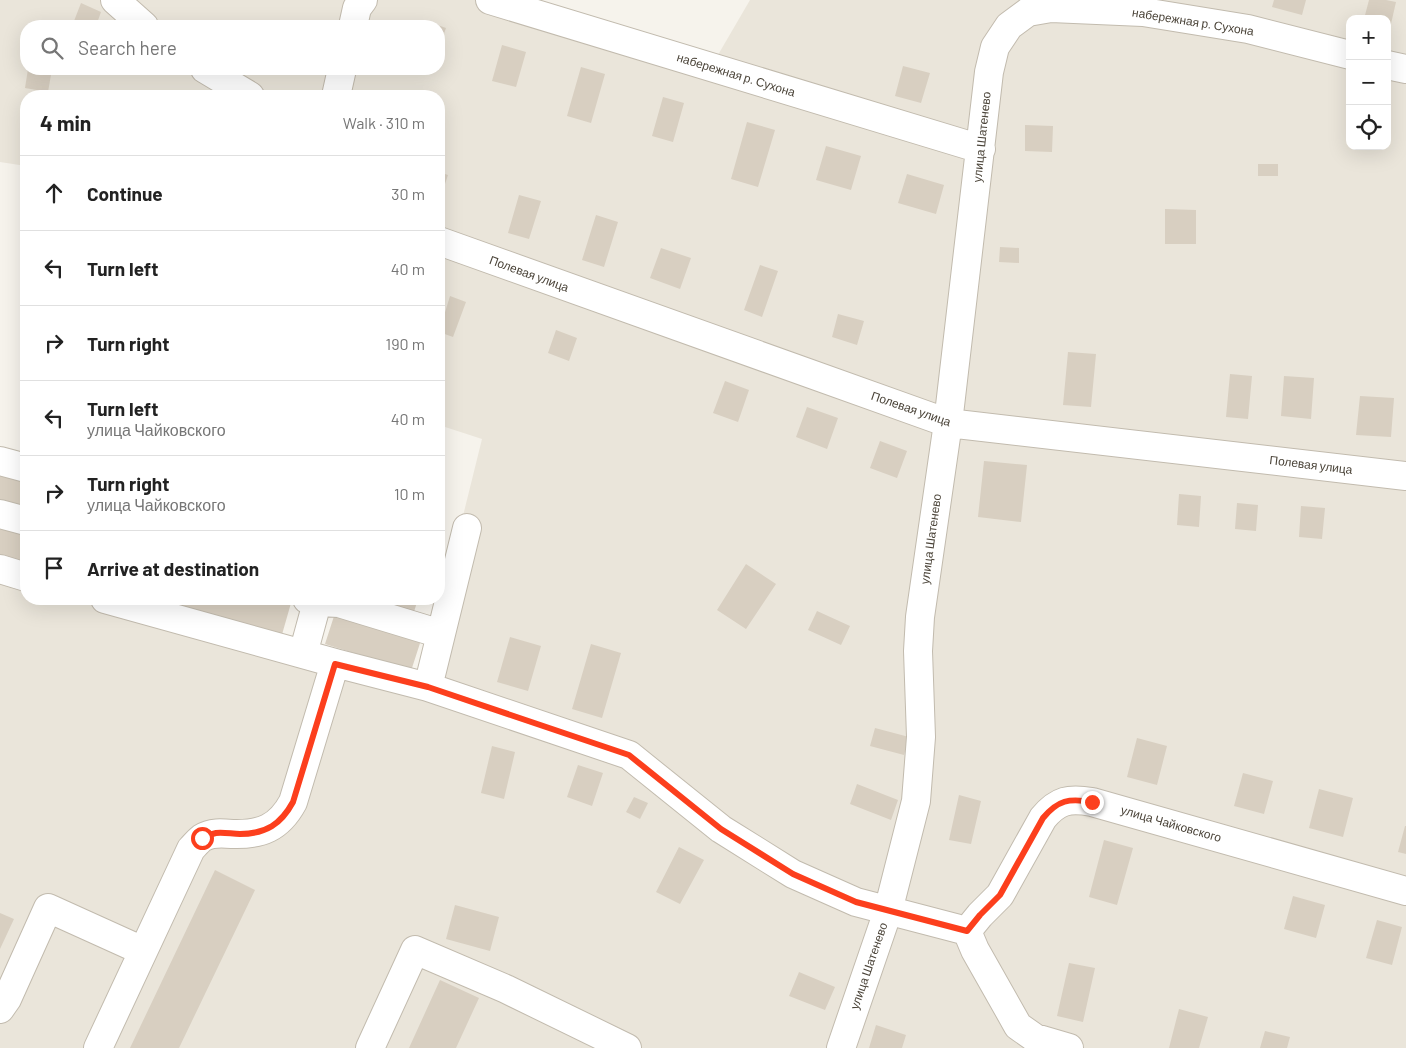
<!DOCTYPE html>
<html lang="en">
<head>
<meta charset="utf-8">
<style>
	body { margin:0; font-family:Barlow,sans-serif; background:#f2f2f2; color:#222 }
	.controls { position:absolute; right:15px; top:15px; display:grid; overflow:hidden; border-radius:10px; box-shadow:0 5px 20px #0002 }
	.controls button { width:45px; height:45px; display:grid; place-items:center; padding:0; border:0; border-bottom:1px solid #e0e0e0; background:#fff; color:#222; font:25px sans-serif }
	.stop { position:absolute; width:15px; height:15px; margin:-11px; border:4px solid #fc3f1d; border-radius:50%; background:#fff }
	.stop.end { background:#fc3f1d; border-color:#fff; box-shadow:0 1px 5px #0008 }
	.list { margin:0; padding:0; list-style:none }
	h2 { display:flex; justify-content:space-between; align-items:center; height:65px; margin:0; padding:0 20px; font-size:21px }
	h2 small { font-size:16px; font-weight:400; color:#767676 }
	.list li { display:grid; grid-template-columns:32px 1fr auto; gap:15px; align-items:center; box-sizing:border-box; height:75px; padding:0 20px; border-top:1px solid #e0e0e0 }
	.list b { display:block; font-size:19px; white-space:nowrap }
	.list p { margin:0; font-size:16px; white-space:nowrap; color:#767676 }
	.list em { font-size:16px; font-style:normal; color:#767676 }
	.icon { flex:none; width:28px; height:28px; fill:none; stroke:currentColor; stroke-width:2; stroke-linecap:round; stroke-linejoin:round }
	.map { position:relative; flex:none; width:1406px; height:1048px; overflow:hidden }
	.search { position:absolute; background:#fff; box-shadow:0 5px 20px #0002; left:20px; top:20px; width:425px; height:55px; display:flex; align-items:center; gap:12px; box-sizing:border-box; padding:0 18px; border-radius:20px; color:#767676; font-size:19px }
	.panel { position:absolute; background:#fff; box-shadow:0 5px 20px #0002; left:20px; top:90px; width:425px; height:515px; border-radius:20px }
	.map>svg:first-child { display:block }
	.residential { fill:#eae5da; fill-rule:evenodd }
	.building { fill:#d8cfc1 }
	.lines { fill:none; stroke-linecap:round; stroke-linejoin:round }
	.minor-casing { stroke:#c2bbae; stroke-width:30 }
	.minor { stroke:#fff; stroke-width:28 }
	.route { stroke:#fc3f1d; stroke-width:6 }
	.labels { text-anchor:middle; stroke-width:5; stroke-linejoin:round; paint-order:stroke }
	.street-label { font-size:12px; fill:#4b4439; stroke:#fff }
</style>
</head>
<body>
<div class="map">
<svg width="1406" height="1048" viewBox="0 0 1406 1048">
	<rect width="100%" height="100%" fill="#f6f3ec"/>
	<path class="residential" d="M 0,0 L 518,0 L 715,60 L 750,0 L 1406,0 L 1406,1048 L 851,1048 L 898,906 L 795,868 L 631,749 L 438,684 L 461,524 L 482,439 L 439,425 L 439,96 L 26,96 L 26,166 L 0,162 ZM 1350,19 L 1387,19 L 1387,146 L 1350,146 ZM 26,26 L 439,26 L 439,69 L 26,69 Z
		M 0,577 L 26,584 L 26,599 L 80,599 L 416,691 L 627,762 L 877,915 L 832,1048 L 0,1048 Z"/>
	<path class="building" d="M 1274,0 L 1306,0 L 1302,15 L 1272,7 Z
		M 1369,0 L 1386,0 L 1396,2 L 1388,37 L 1387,19 L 1364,19 Z
		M 81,3 L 101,12 L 96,26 L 87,26 L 74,21 Z
		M 426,21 L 446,28 L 439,48 L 439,26 L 424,26 Z
		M 502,45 L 526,52 L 516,87 L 492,81 Z
		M 903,66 L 930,73 L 921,103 L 895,96 Z
		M 581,67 L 605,74 L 591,123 L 567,116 Z
		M 28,69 L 52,69 L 48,92 L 25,88 Z
		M 663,97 L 684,103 L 673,142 L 652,136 Z
		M 747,122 L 775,130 L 758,187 L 731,179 Z
		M 1025,125 L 1053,126 L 1052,152 L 1025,151 Z
		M 826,146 L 861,156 L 851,190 L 816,180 Z
		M 1258,164 L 1278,164 L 1278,176 L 1258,176 Z
		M 439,172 L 448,175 L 439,202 Z
		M 907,174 L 944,185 L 936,214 L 898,203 Z
		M 519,195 L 541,201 L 529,239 L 508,233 Z
		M 1165,209 L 1196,210 L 1196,244 L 1165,244 Z
		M 596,215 L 618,222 L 604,267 L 582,260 Z
		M 1000,247 L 1019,248 L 1019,263 L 999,262 Z
		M 661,248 L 691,258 L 680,289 L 650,278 Z
		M 760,265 L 778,271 L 762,317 L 744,310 Z
		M 450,296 L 466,302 L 453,337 L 439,332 Z
		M 838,314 L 864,321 L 857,345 L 832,337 Z
		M 556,330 L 577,338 L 569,361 L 548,353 Z
		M 1068,352 L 1096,354 L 1091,407 L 1063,405 Z
		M 1230,374 L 1252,376 L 1248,419 L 1226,417 Z
		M 1284,376 L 1314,378 L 1311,419 L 1281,416 Z
		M 725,381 L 749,390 L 738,422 L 713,413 Z
		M 1360,396 L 1394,398 L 1391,437 L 1356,435 Z
		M 807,407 L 838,418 L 827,449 L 796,437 Z
		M 880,441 L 907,451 L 897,478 L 870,468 Z
		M 984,461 L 1027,465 L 1021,522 L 978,517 Z
		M 0,471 L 26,477 L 26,509 L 0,502 Z
		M 1179,494 L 1201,496 L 1199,527 L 1177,525 Z
		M 1237,503 L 1258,505 L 1256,531 L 1235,529 Z
		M 1301,506 L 1325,508 L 1322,539 L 1299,537 Z
		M 0,525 L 26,531 L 26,566 L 0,559 Z
		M 746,564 L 776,584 L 746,629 L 717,610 Z
		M 149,599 L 277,599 L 291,603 L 281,638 Z
		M 359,599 L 418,599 L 413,615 Z
		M 336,610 L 422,637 L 411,671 L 325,644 Z
		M 817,611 L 850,626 L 841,645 L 808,630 Z
		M 510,637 L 541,646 L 528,691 L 497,682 Z
		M 591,644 L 621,653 L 602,718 L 572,709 Z
		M 875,728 L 909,737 L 904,755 L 870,746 Z
		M 1137,738 L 1167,746 L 1157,785 L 1127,777 Z
		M 492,746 L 515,752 L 504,799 L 481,793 Z
		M 578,765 L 603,773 L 592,806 L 567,797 Z
		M 1243,773 L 1273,781 L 1264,814 L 1234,806 Z
		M 857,784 L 898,800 L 891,820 L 850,804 Z
		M 1319,789 L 1353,798 L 1343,837 L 1309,828 Z
		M 959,795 L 981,801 L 971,844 L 949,840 Z
		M 634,797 L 648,803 L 640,819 L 626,812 Z
		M 1405,826 L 1406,826 L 1406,854 L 1398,852 Z
		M 1104,840 L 1133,848 L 1117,905 L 1089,897 Z
		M 679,847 L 704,860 L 680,904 L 656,892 Z
		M 215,870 L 255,890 L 179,1048 L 130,1048 Z
		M 1293,896 L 1325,905 L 1316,938 L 1284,929 Z
		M 455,905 L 499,917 L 490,951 L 446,939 Z
		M 0,913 L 14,919 L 0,949 Z
		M 1377,920 L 1402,927 L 1392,965 L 1366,958 Z
		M 1069,963 L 1095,968 L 1083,1022 L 1057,1016 Z
		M 799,972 L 835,987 L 825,1010 L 789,996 Z
		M 440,980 L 479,998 L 456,1048 L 409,1048 Z
		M 1179,1009 L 1208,1017 L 1199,1048 L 1169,1048 Z
		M 876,1025 L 906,1035 L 902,1048 L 869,1048 Z
		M 1265,1031 L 1290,1037 L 1287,1048 L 1260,1048 Z"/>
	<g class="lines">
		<defs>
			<path id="minor" d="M 115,0 L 144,26
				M 490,0 L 981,149
				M 353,26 L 357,8 L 363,0
				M 1387,65 L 1406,69
				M 205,69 L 250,96
				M 336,96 L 342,69
				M 439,241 L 948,423 L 1406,476
				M 0,461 L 26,468
				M 0,514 L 26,521
				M 0,569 L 26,577
				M 105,599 L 335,663
				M 307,599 L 318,602 L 339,603 L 441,634
				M 303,654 L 318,599
				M 428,687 L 467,528
				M 967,931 L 980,915 L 1000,895 L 1043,818 C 1058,800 1069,798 1092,802 L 1406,891
				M 967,931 L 975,950 L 1018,1026 L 1035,1038 L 1069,1048
				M 0,1009 L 7,999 L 48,908 L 143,951
				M 98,1048 L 191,849 C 194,846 198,841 202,838 C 211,832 222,833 232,834 C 261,835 279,828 293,802 L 335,663 L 428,687 L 629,755 L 721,829 L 793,874 L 856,902 L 967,931
				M 370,1048 L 415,950 L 506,989 L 627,1048
				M 841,1048 L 888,911 L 916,801 L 921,737 L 918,651 L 920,617 L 948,423 L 989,72 L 995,47 L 1009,26 L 1028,12 L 1051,8 L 1143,12 L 1248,29 L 1350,55"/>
		</defs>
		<use href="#minor" class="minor-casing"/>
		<use href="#minor" class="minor"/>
	</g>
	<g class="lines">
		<path class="route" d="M 202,838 C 206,836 211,834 216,833 C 224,832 232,834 240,834 C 266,834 281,824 293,802 L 335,664 L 428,687 L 629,755 L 721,829 L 793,874 L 856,902 L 967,931 L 980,915 L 1000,895 L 1043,818 C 1058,800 1069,798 1092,802"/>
	</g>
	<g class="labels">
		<g class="street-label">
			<text transform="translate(1193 22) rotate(9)" y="4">набережная р. Сухона</text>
			<text transform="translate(736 75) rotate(17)" y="4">набережная р. Сухона</text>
			<text transform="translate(982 137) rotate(-84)" y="4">улица Шатенево</text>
			<text transform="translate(529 274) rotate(20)" y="4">Полевая улица</text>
			<text transform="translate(911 409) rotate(19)" y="4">Полевая улица</text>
			<text transform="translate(1311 465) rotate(7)" y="4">Полевая улица</text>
			<text transform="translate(931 539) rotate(-82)" y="4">улица Шатенево</text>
			<text transform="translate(1171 824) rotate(16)" y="4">улица Чайковского</text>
			<text transform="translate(869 966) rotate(-71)" y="4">улица Шатенево</text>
		</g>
	</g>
</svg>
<div class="controls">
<button>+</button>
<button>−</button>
<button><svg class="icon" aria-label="locate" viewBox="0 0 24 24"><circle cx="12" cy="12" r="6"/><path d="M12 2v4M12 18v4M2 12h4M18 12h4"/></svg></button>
</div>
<div class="stop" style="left:202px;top:838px"></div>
<div class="stop end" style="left:1092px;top:802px"></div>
<div class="search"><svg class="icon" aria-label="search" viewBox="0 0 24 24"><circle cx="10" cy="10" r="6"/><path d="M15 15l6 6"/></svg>Search here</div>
<section class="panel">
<h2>4 min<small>Walk · 310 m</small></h2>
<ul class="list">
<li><svg class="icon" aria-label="ahead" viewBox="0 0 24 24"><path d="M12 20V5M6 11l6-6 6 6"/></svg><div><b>Continue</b></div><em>30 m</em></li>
<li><svg class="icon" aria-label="left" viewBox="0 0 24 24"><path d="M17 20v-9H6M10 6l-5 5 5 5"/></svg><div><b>Turn left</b></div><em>40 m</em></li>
<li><svg class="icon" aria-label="right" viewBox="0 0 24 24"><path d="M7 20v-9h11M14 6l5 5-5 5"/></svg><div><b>Turn right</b></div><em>190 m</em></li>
<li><svg class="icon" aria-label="left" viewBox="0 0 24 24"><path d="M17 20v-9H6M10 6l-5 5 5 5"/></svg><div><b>Turn left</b><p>улица Чайковского</p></div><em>40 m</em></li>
<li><svg class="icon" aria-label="right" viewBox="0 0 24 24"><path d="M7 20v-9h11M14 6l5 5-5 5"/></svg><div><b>Turn right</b><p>улица Чайковского</p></div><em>10 m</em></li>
<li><svg class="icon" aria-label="arrive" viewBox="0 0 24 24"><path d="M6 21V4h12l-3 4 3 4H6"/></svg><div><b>Arrive at destination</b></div></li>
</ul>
</section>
</div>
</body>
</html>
